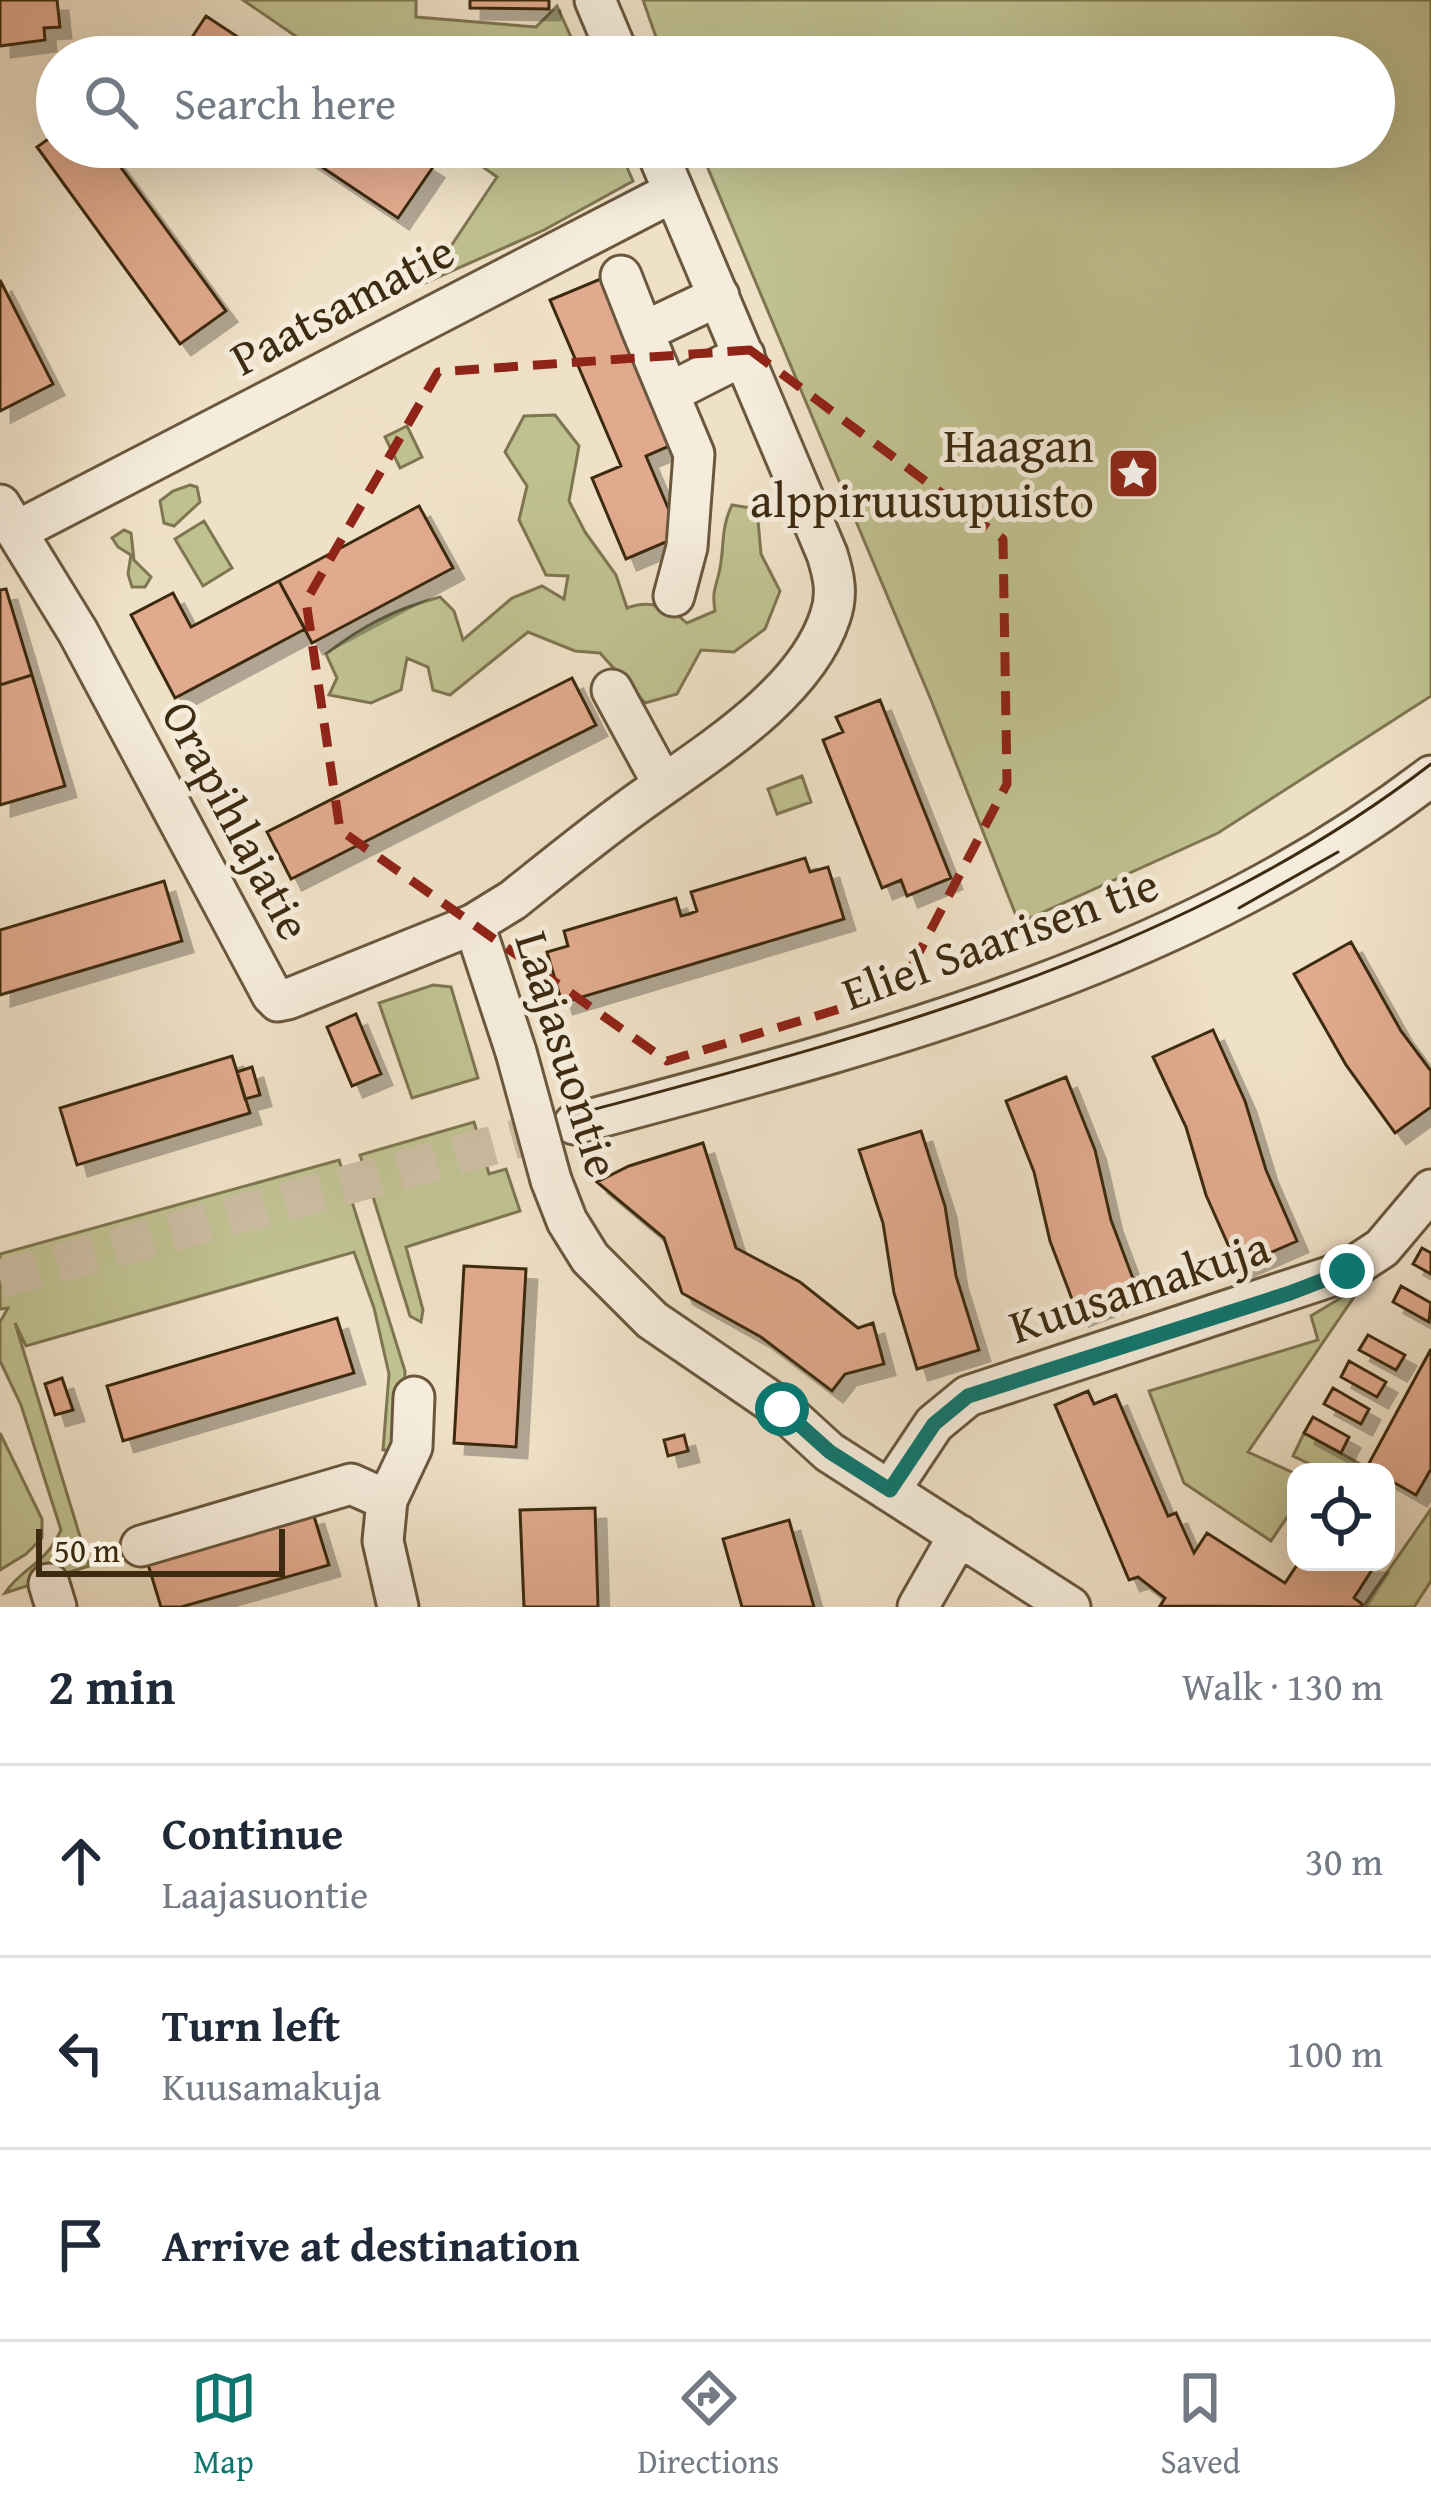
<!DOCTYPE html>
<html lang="en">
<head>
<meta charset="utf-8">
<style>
	body { margin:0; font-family:"Gentium Book Plus",serif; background:#f2f2f3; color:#1f2937 }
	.controls { position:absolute; right:36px; bottom:36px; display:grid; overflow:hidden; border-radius:24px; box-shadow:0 12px 48px #0002 }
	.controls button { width:108px; height:108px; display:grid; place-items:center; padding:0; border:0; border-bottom:3px solid #e0e1e3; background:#fff; color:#1f2937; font:60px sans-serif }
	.scale { position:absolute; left:36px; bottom:30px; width:249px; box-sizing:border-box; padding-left:12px; border:6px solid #3d2b11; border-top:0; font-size:33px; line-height:42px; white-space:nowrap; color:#3d2b11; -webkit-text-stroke:9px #f5ecdb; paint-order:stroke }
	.stop { position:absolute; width:36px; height:36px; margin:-27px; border:9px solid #0f766e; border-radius:50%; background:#fff }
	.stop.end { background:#0f766e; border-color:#fff; box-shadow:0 3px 12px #0008 }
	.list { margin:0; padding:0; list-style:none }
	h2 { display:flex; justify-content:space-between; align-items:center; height:156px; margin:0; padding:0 48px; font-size:51px }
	h2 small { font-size:39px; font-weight:400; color:#747a83 }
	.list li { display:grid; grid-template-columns:78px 1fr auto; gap:36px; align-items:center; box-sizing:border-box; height:192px; padding:0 48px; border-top:3px solid #e0e1e3 }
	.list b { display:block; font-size:45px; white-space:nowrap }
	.list p { margin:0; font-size:39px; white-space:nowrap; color:#747a83 }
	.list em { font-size:39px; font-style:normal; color:#747a83 }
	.icon { flex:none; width:66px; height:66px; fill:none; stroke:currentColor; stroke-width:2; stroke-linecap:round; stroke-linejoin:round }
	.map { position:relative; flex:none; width:1431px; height:1607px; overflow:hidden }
	.search { position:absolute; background:#fff; box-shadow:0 12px 48px #0002; left:36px; right:36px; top:36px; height:132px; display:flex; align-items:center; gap:30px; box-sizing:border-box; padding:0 42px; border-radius:66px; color:#747a83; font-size:45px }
	.sheet { height:732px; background:#fff }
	nav { display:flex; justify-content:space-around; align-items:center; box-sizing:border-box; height:168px; border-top:3px solid #e0e1e3; background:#fff; font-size:33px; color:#747a83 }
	nav a { display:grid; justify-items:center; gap:6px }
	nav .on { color:#0f766e }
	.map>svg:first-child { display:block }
	.green { fill:#c0c191; stroke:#7e7651; stroke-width:3 }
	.building { fill:#e1aa8e; stroke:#3d2b11; stroke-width:3; filter:url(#shadow) }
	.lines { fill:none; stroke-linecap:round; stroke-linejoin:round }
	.minor-tunnel { stroke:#cbbda3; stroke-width:39; stroke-dasharray:39 20; stroke-linecap:butt }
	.minor-casing { stroke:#6a583e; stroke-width:45 }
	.minor { stroke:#f5ecdb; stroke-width:39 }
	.tram { stroke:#3d2b11; stroke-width:3 }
	.minor-bridge-casing { stroke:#6a583e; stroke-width:45; stroke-linecap:butt }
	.minor-bridge { stroke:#f5ecdb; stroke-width:39 }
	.route { stroke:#0f766e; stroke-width:15 }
	.marked { fill:none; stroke:#8f2418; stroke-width:9; stroke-dasharray:24 15; stroke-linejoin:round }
	.labels { text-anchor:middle; stroke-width:10; stroke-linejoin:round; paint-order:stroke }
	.street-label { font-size:48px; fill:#3d2b11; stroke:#f5ecdb }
	.poi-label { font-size:48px; fill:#3d2b11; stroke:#f5ecdb; text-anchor:end }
</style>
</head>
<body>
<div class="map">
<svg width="1431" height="1607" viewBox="0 0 1431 1607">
	<defs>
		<filter id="shadow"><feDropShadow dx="11" dy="11" stdDeviation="0" flood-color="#0004"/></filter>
	</defs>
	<rect width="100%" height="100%" fill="#efe1c7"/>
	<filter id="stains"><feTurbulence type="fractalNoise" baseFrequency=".00167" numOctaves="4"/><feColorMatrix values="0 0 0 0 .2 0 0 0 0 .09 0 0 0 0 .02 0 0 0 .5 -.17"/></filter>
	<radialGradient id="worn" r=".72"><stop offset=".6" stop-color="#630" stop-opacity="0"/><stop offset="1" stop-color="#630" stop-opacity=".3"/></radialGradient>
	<path class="green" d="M 243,0 L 416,0 L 416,17 L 536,27 L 557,6 L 580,57 L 326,57 Z
		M 643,0 L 1431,0 L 1431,696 L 1218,833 L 1019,923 L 931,700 L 699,147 L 1374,147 L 1374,57 L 663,57 Z
		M 455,147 L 618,147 L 633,181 L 544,230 L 427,282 L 497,177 Z
		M 555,415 L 579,446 L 569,501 L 585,532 L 616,575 L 627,608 C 650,599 669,607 687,623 L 715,611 C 712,593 715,589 719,573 C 725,548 720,529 732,505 L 757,509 L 761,554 L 780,591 L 765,629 L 734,652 L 701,650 L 677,694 L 645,703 L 600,653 L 575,651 L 528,632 L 450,695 L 433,690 L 428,667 L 407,658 L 401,690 L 371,703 L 329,695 L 337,678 L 326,654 C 362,626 395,609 440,597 L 454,611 L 463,640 L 512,598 L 542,586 L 564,599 L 568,576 L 546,575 L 519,520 L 527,486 L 505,452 L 524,416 Z
		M 407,426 L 422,457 L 400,468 L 385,437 Z
		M 190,485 L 197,487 L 200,502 L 174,526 L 164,523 L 160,501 L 173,491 Z
		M 204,521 L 232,568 L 203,586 L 175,539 Z
		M 124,530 L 131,533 L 134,560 L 151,577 L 145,587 L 132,587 L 128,574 L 131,555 L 118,547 L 112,538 Z
		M 802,776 L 811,802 L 777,814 L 768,789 Z
		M 433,985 L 451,987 L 478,1078 L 412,1098 L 379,1003 Z
		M 474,1122 L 489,1174 L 506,1169 L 520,1211 L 406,1247 L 423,1310 L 421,1322 L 410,1316 L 360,1155 Z
		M 339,1160 L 405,1371 L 403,1452 L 383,1450 L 389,1374 L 374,1308 L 354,1252 L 26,1346 L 15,1323 L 89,1566 L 5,1593 C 24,1565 44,1567 61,1530 L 21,1405 L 0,1361 L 0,1322 L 8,1308 L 0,1309 L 0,1254 Z
		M 1352,1291 L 1356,1294 L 1248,1452 L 1296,1474 L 1296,1504 L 1271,1541 L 1184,1483 L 1149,1391 L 1318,1340 L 1311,1316 Z
		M 0,1433 L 42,1519 L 42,1538 L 26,1554 L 0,1570 Z
		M 1304,1433 L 1375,1472 L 1327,1472 L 1293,1456 Z
		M 1431,1509 L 1431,1581 L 1414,1607 L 1363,1607 Z"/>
	<path class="building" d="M 0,0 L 57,0 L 60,27 L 44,28 L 45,40 L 0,46 Z
		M 470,0 L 549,0 L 549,9 L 470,8 Z
		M 206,16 L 268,57 L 179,57 Z
		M 57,133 L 57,147 L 106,147 L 226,311 L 180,344 L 37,147 Z
		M 292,147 L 402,147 L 433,167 L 398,218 Z
		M 603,278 L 674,444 L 646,456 L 680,536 L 626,559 L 592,478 L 621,466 L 550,300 Z
		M 0,280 L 53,384 L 0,411 Z
		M 419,506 L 453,568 L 312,643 L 279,581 Z
		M 279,581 L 305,629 L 175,698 L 131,615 L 173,593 L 191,627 Z
		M 6,589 L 32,675 L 0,685 L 0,590 Z
		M 32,675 L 65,786 L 0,805 L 0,685 Z
		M 572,678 L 596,725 L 291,879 L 267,832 Z
		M 880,700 L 951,878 L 907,896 L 901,880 L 882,888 L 823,740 L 843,732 L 836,717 Z
		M 805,858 L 810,872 L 828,867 L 844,919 L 562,1003 L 547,952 L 568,946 L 564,931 L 676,898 L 681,916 L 689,914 L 697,911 L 691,892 Z
		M 164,881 L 182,941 L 0,995 L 0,930 Z
		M 1351,942 L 1401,1031 L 1431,1071 L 1431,1107 L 1395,1133 L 1346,1065 L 1294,974 Z
		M 356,1014 L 381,1074 L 352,1086 L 327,1027 Z
		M 1213,1030 L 1245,1101 L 1266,1170 L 1297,1241 L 1238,1267 L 1206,1195 L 1186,1127 L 1153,1057 Z
		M 232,1056 L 250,1113 L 77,1165 L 60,1108 Z
		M 252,1067 L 260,1095 L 245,1099 L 237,1072 Z
		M 1066,1077 L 1095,1150 L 1111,1220 L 1138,1292 L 1078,1315 L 1050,1241 L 1034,1172 L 1006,1101 Z
		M 921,1131 L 945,1206 L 956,1276 L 979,1350 L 917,1369 L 894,1293 L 883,1223 L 859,1150 Z
		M 703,1143 L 736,1248 L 800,1282 L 858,1328 L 873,1323 L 884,1364 L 845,1374 L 832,1391 L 761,1337 L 682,1293 L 664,1238 L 597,1182 L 629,1166 Z
		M 1422,1248 L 1431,1253 L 1431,1274 L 1413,1264 Z
		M 464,1266 L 526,1269 L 516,1447 L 454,1443 Z
		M 1401,1286 L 1431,1303 L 1429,1322 L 1393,1302 Z
		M 337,1318 L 354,1373 L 123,1441 L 107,1386 Z
		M 1368,1335 L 1405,1355 L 1396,1370 L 1359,1350 Z
		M 1431,1349 L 1431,1469 L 1416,1495 L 1386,1478 L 1386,1472 L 1367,1467 Z
		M 1349,1361 L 1386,1382 L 1377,1397 L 1341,1377 Z
		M 62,1378 L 73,1410 L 55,1415 L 45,1384 Z
		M 1333,1388 L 1369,1409 L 1361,1424 L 1324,1404 Z
		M 1088,1391 L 1094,1404 L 1116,1395 L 1168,1516 L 1176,1513 L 1194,1553 L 1207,1533 L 1285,1583 L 1299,1562 L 1377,1562 L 1354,1598 L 1362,1604 L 1360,1607 L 1160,1606 L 1165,1598 L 1138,1577 L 1129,1580 L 1055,1405 Z
		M 1313,1417 L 1349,1437 L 1341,1453 L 1304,1433 Z
		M 684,1435 L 688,1451 L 668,1456 L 664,1440 Z
		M 595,1508 L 598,1607 L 524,1607 L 520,1510 Z
		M 313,1513 L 329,1565 L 181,1607 L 161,1607 L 147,1561 Z
		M 789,1520 L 814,1607 L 742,1607 L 723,1539 Z"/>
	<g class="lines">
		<path class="minor-tunnel" d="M 0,1279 L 568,1125"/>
		<defs>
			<path id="minor" d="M 595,0 L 619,57
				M 621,276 L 643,332
				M 669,393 L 744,355
				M 0,505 L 78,632 L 272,995 L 278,1001 L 288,999 L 474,924 L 513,900 C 552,869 591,837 631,808 C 697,759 803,699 830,617 C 838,595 834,576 827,554 L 655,147
				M 17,531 L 673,192
				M 674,596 L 687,547 L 694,454 L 643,332 L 719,296
				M 612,690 L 663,784
				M 474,924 L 516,1052
				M 574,1124 C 872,1044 1182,967 1431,776
				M 551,1180 L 567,1221 L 590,1258 L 652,1320 L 782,1409 L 829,1452 L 1070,1607
				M 890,1490 L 934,1424 L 968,1396 L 1347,1271 L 1382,1248 L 1431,1190
				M 141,1546 L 351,1484 L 387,1500
				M 49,1584 L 56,1607
				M 398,1607 L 383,1541 L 387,1500 L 412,1447 L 414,1397
				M 918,1607 L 959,1535"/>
		</defs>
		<use href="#minor" class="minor-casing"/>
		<use href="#minor" class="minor"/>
		<path class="tram" d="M 1239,908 L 1338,852
			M 570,1116 C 873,1034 1178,958 1431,764"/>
		<defs>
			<path id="minor-bridge" d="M 516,1052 L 551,1180"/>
		</defs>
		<use href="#minor-bridge" class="minor-bridge-casing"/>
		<use href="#minor-bridge" class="minor-bridge"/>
	</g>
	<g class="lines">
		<path class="route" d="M 782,1409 L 830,1452 L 890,1490 L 934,1424 L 968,1396 L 1290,1293 L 1347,1271"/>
	</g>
	<path class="marked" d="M 750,350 L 1003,539 L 1007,784 L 899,991 L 667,1061 L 340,830 L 306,601 L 438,372 Z"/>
	<defs>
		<symbol id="sight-square" viewBox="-11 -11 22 22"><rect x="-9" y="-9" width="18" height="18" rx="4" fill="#8f2418" stroke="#f5ecdb"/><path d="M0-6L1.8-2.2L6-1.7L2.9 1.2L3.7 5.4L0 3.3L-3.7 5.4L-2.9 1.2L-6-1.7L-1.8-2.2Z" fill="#fff"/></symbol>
	</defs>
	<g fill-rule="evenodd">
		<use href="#sight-square" x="1104" y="444" width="59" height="59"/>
	</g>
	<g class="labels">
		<g class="street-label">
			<text transform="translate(342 304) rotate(-28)" y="17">Paatsamatie</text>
			<text transform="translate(237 820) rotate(62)" y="17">Orapihlajatie</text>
			<text transform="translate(1000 938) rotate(-20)" y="17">Eliel Saarisen tie</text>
			<text transform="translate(568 1054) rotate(73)" y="17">Laajasuontie</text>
			<text transform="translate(1139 1286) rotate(-18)" y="17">Kuusamakuja</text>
		</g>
		<g class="poi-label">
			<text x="1094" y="462">Haagan<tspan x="1094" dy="55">alppiruusupuisto</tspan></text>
		</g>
	</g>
	<rect width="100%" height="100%" filter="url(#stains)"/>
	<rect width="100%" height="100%" fill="url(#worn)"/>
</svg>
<div class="controls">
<button><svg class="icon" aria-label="locate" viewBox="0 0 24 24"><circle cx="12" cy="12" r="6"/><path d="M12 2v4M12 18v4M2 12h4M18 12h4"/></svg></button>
</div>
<div class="scale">50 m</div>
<div class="stop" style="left:782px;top:1409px"></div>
<div class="stop end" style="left:1347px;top:1271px"></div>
<div class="search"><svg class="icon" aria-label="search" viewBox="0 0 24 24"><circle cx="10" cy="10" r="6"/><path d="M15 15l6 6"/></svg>Search here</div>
</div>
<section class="sheet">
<h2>2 min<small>Walk · 130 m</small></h2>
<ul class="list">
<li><svg class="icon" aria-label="ahead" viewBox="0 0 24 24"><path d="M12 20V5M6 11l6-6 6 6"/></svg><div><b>Continue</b><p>Laajasuontie</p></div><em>30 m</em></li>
<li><svg class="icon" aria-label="left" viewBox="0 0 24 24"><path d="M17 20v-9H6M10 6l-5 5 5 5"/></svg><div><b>Turn left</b><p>Kuusamakuja</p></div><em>100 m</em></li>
<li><svg class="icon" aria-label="arrive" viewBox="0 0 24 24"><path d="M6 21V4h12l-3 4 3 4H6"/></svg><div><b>Arrive at destination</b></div></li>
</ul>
</section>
<nav>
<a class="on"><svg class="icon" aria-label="map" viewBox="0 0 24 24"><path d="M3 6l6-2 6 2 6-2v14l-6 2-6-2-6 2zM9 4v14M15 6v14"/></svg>Map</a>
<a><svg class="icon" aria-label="directions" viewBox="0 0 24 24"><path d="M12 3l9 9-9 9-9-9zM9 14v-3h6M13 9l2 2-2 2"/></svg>Directions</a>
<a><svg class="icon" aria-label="saved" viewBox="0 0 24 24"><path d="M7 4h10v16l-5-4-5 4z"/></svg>Saved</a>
</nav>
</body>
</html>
